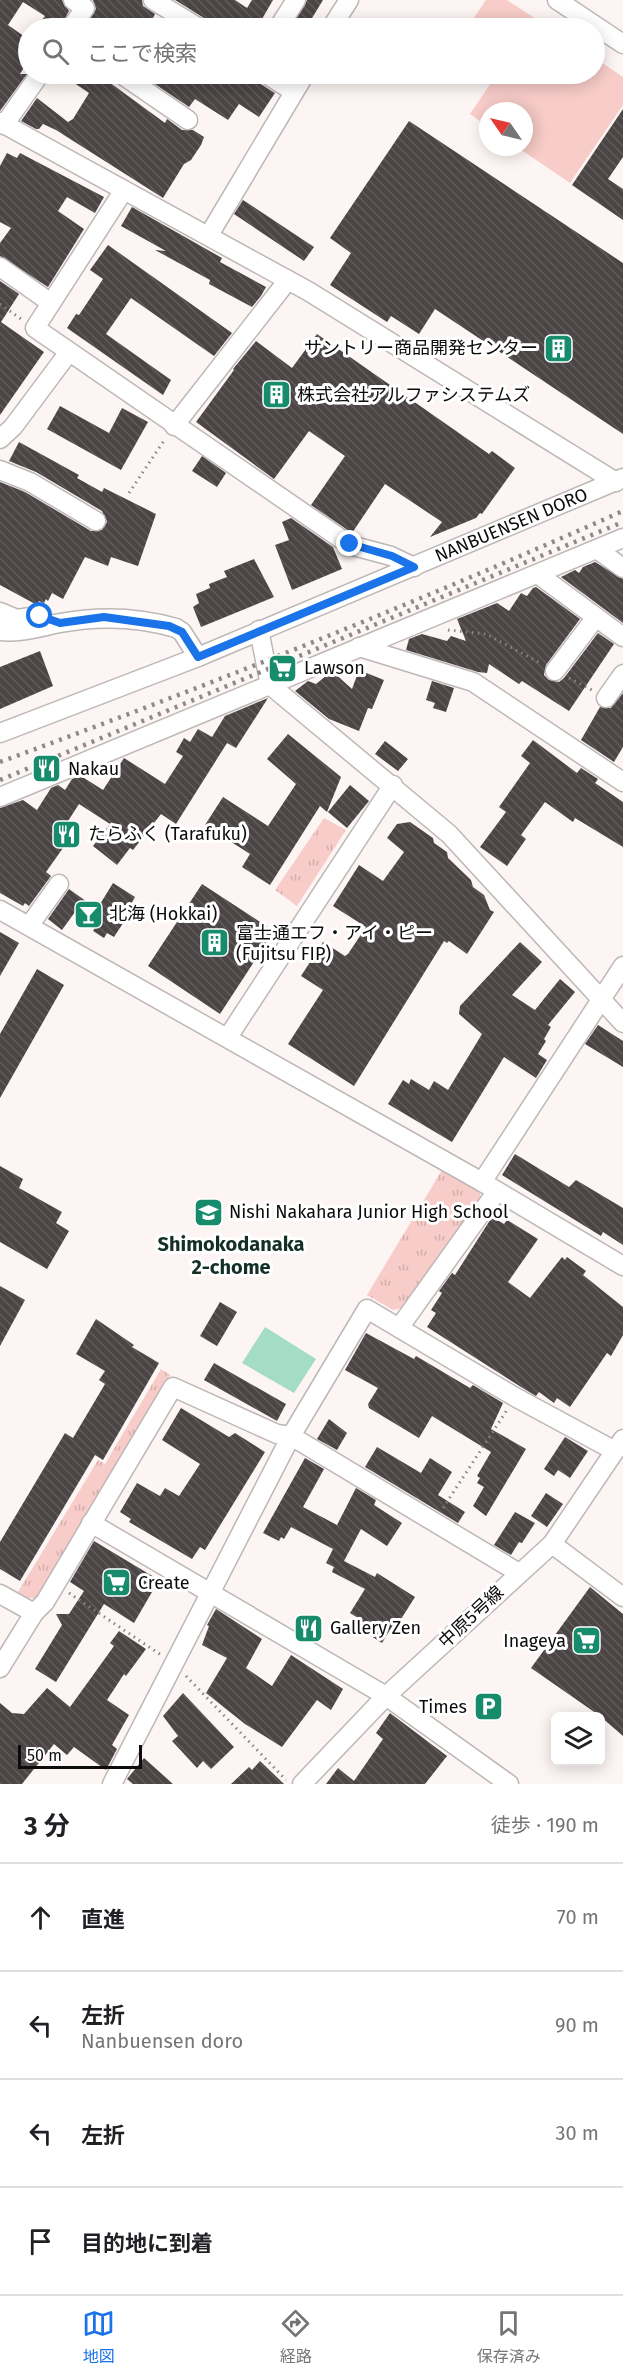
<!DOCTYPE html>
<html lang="ja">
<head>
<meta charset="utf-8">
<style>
	body { margin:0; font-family:"Fira Sans","Noto Sans JP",sans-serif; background:#f6f6f6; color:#202124 }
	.controls { position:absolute; right:18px; bottom:18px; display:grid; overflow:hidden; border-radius:9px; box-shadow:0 3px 15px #0003 }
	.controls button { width:54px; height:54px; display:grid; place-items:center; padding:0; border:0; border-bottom:2px solid #e0e0e0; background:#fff; color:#202124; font:30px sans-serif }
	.compass { position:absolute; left:479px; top:102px; width:54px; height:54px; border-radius:50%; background:#fff; box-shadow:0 3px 15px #0003; rotate:304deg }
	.scale { position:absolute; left:18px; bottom:15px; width:124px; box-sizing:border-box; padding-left:6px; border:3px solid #0d0b0b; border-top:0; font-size:16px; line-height:21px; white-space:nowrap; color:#0d0b0b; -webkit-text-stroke:4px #fff; paint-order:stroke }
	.stop { position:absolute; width:18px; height:18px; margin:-14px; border:4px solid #1a73e8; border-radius:50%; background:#fff }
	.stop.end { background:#1a73e8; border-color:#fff; box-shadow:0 2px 6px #0008 }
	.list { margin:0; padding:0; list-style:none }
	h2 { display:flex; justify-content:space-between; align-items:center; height:78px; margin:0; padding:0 24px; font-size:26px }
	h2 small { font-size:20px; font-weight:400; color:#757577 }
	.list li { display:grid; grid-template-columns:39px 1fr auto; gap:18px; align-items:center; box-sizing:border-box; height:108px; padding:0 24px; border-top:2px solid #e0e0e0 }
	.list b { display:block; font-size:22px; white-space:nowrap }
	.list p { margin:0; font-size:20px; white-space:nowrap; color:#757577 }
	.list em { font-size:20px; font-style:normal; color:#757577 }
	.icon { flex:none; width:33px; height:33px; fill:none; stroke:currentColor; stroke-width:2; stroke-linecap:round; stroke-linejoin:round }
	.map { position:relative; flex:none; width:623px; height:1784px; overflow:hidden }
	.search { position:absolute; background:#fff; box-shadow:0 3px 15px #0003; left:18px; right:18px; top:18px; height:66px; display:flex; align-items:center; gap:15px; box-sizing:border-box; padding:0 21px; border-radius:33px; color:#757577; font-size:22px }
	.sheet { height:510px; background:#fff }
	nav { display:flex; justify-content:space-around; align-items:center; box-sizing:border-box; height:84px; border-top:2px solid #e0e0e0; background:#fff; font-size:16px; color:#757577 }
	nav a { display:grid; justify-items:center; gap:3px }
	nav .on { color:#1a73e8 }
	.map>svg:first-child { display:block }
	.grass { fill:#f8ccc8 }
	.park { fill:url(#park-tufts) }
	.water { fill:#a4dcc6 }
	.building { fill:url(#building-back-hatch) }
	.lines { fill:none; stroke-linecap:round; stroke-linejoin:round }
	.minor-casing { stroke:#beb7b7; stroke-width:21 }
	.path { stroke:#898483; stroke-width:3; stroke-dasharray:1.5 4.5; stroke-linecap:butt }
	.minor { stroke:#fff; stroke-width:18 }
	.rail { stroke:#8f8a89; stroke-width:4.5; stroke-dasharray:3 6; stroke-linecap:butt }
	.route { stroke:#1a73e8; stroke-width:8 }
	.labels { text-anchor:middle; stroke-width:6; stroke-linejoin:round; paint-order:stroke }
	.poi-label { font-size:18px; fill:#0d0b0b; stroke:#fff; text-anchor:start }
	.street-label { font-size:18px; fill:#0d0b0b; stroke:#fff }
	.neighbourhood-label { font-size:20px; font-weight:bold; fill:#133027; stroke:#fff }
</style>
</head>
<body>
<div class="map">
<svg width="623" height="1784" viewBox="0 0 623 1784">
	<defs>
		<pattern id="park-tufts" width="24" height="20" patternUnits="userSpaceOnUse" patternTransform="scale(1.5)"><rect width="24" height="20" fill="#f8ccc8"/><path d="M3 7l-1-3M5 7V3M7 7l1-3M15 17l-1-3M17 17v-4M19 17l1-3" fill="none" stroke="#d3aeaa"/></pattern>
		<pattern id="building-back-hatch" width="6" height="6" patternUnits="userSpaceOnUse" patternTransform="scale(1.5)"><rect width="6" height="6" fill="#4b4545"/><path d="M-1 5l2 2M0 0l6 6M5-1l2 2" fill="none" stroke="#605c5c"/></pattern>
	</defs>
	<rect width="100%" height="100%" fill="#fdf5f4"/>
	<path class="grass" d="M 486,0 L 507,0 L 550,28 L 467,28 Z
		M 595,58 L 623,77 L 623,105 L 570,183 L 517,147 L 524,147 L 524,111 L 488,111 L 488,127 L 470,114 L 497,74 L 594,74 Z"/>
	<path class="park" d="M 324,818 L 346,830 L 297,906 L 275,890 Z
		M 442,1170 L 480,1191 L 481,1200 L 402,1308 L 393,1310 L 367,1295 Z
		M 161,1369 L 170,1375 L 39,1598 L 29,1598 L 18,1592 L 98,1460 L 105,1464 Z"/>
	<path class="water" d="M 265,1327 L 316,1359 L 294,1393 L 242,1363 Z"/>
	<path class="building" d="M 0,0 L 62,0 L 69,11 L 60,28 L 36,28 L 45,16 L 23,2 L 8,25 L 28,39 L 28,61 L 20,74 L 27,74 L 0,111 Z
		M 93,0 L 142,0 L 143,6 L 155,14 L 153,18 L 170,28 L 84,28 L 96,9 Z
		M 175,0 L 235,0 L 247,8 L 252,0 L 273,0 L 262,19 L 268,23 L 267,28 L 220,28 Z
		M 307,0 L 323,0 L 306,28 L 291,28 Z
		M 61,74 L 98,74 L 165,123 L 167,119 L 182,130 L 193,130 L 204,137 L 201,145 L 191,160 L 184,164 L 163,198 L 56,130 L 43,124 L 39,129 L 36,129 L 21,121 L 37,98 L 68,122 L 73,119 L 89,93 Z
		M 140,74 L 209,74 L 217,79 L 220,74 L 255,74 L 259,83 L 275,93 L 259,117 L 239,104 L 228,120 L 195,99 L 189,107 Z
		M 623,109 L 623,157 L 608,179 L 623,189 L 623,220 L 572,185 Z
		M 409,121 L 623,263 L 623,434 L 435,309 L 419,334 L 391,316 L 387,322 L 330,285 L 351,253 L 330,238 Z
		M 7,153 L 17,158 L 20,153 L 104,197 L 95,213 L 67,197 L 58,211 L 84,229 L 48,287 L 0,256 L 0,243 L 11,228 L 0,222 L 0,166 Z
		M 243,200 L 314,247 L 304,261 L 234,214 Z
		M 132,207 L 222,258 L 220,262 L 266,287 L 261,296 L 252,307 L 209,284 L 210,280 L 155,250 L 166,251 L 121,226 Z
		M 108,245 L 232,333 L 214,356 L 131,298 L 106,334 L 171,380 L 163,395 L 67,328 L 76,314 L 79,315 L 103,279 L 90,270 Z
		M 0,281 L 19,294 L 1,322 L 44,352 L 0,415 Z
		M 317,334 L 489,454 L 492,451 L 515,468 L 482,514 L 480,513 L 476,518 L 430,537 L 442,522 L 385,484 L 352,533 L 311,505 L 345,456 L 309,431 L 274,479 L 196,422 L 234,370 L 233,369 L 256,341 L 292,368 Z
		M 60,406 L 109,433 L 122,408 L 148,422 L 121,470 L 47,429 Z
		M 19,442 L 79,475 L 77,478 L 102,492 L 104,488 L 156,514 L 138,566 L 111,557 L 108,566 L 85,557 L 63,599 L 52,593 L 48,601 L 46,599 L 44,603 L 39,601 L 37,605 L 0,585 L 0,482 L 25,492 L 91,531 L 102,530 L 107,522 L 102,511 L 36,472 L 9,461 Z
		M 202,456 L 226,473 L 217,487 L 192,471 Z
		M 291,518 L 333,547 L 342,569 L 292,590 L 275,545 L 289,540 L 282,522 Z
		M 254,559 L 274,597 L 201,627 L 193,607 L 199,603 L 196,594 L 210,588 L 209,584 L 227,577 L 224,571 Z
		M 595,562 L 623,579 L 623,623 L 561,577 L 575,570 L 579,573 L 583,567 Z
		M 536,587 L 580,619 L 546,665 L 544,675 L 549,680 L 559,682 L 564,678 L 598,633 L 614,644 L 569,711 L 522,681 L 519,684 L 489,664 L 487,673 L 478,672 L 406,650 L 409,639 L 422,634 L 447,641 L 451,636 L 466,641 L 457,619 L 497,603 L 509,611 L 521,593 L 527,596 L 533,588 Z
		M 40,651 L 53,686 L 0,709 L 0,667 Z
		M 359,670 L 384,680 L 372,709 L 368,708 L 359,731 L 329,719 L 295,691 L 308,681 L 316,684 L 332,671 L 352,689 Z
		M 432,681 L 454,688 L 446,712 L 433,708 L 435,703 L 426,700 Z
		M 623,693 L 623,747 L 614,762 L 581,740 L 600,707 L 611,708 Z
		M 268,698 L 236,748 L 227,743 L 176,824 L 161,814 L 133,850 L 130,848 L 117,865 L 93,846 L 110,824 L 79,804 L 59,835 L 62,837 L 56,844 L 63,848 L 46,872 L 51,876 L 29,906 L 25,903 L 23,906 L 0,893 L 0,808 L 23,800 L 37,810 L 51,788 L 58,785 L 65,790 L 72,779 L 81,776 L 103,790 L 124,758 L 165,784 L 183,756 L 176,752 L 184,738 L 190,742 L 198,729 L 212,737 L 225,716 Z
		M 288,734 L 341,777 L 327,812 L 320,806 L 270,885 L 242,867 L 250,854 L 205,825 L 223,797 L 268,826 L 296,784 L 267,759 Z
		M 533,740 L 577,773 L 581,768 L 598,779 L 595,783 L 623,802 L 623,847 L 575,818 L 573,822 L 545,802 L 521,835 L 526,839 L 507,866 L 480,847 L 506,812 L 499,807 L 530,763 L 521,756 Z
		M 385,741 L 408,759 L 398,771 L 375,754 Z
		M 350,785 L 369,801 L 347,828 L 328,812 Z
		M 410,822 L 433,838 L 434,843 L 447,852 L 448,858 L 471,880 L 473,887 L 484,895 L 490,910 L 494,912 L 467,954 L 449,941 L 447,943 L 444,941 L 354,1086 L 288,1044 L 323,990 L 301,976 L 323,942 L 345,956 L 348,954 L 366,927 L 333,906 L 359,865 L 383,881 L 404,852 L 387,838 L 397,824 Z
		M 113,883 L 135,897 L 130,906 L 133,908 L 114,937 L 107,933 L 104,938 L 93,931 L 96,926 L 75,912 L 62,930 L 48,919 L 69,889 L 97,909 Z
		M 202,884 L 274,931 L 220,1014 L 148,966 Z
		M 0,932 L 19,943 L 0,976 Z
		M 520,942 L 542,962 L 512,995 L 535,1010 L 560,979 L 575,992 L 548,1025 L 551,1027 L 544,1039 L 546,1041 L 538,1054 L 547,1060 L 536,1078 L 504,1057 L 452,1142 L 388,1104 L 403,1080 L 409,1084 L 411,1079 L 429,1090 L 434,1081 L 448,1090 L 482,1034 L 459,1014 L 460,1006 Z
		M 37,969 L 64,985 L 0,1098 L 0,1034 Z
		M 598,1025 L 623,1041 L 623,1067 L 585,1044 Z
		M 515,1154 L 569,1187 L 576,1180 L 623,1208 L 623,1245 L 603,1232 L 601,1236 L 502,1175 Z
		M 0,1166 L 23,1179 L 19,1188 L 62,1212 L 56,1223 L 69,1231 L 47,1269 L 0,1242 Z
		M 492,1217 L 504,1224 L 507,1220 L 538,1239 L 508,1282 L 530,1298 L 562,1257 L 565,1260 L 567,1257 L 586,1271 L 583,1275 L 623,1307 L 623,1335 L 611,1356 L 607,1353 L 570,1407 L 557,1398 L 554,1403 L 539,1392 L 536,1396 L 521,1387 L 427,1327 L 436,1313 L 431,1310 L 442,1293 L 439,1291 L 452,1273 L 455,1275 Z
		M 0,1286 L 25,1300 L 0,1346 Z
		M 220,1302 L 237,1312 L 217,1346 L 200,1336 Z
		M 96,1319 L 134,1345 L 132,1347 L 159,1363 L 103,1460 L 95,1455 L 20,1581 L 0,1569 L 0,1542 L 65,1433 L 73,1438 L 105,1384 L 99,1380 L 105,1371 L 76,1354 Z
		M 366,1333 L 414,1359 L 416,1356 L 470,1388 L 473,1385 L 503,1403 L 491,1429 L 526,1449 L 486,1516 L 473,1506 L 484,1487 L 477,1483 L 480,1478 L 477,1476 L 491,1452 L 432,1416 L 419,1438 L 369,1408 L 368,1404 L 378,1388 L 345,1370 Z
		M 214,1363 L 286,1404 L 277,1421 L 204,1380 Z
		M 181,1408 L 229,1437 L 235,1433 L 265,1452 L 205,1550 L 200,1547 L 192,1559 L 129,1522 L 131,1519 L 120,1512 L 137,1483 L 160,1496 L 165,1488 L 179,1496 L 200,1464 L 162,1440 Z
		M 329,1419 L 347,1433 L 337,1450 L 317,1439 Z
		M 565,1437 L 588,1451 L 570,1478 L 558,1470 L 554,1476 L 544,1469 Z
		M 377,1447 L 421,1473 L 430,1458 L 452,1472 L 438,1495 L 465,1512 L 458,1523 L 365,1467 Z
		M 305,1458 L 324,1469 L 303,1507 L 337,1525 L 356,1488 L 376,1500 L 374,1505 L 402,1523 L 387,1546 L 361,1529 L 344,1561 L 375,1577 L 377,1573 L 415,1597 L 396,1627 L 393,1625 L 382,1643 L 354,1625 L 358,1618 L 350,1613 L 365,1589 L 332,1572 L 334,1567 L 326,1563 L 333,1549 L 291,1527 L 284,1539 L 281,1537 L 279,1541 L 263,1533 Z
		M 546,1493 L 563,1504 L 547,1527 L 531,1516 Z
		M 515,1512 L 535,1523 L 522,1543 L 519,1542 L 511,1555 L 494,1545 Z
		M 94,1541 L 159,1580 L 134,1623 L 104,1604 L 56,1682 L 35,1669 L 62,1625 L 56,1614 L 69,1614 L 84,1591 L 70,1582 Z
		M 590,1587 L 623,1614 L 623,1736 L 600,1716 L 531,1668 Z
		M 216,1609 L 262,1639 L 246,1668 L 272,1686 L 291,1655 L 343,1689 L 331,1710 L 317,1700 L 282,1747 L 245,1724 L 206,1693 L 227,1658 L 202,1645 L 209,1626 L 207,1625 Z
		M 304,1617 L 322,1626 L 315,1640 L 296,1630 Z
		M 119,1631 L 146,1649 L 126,1676 L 124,1674 L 107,1700 L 129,1715 L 112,1745 L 117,1749 L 106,1770 L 74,1747 L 67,1755 L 54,1744 L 22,1784 L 0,1784 L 0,1703 L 12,1713 L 24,1714 L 47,1688 L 70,1707 L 114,1646 L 110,1643 Z
		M 183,1693 L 234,1747 L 211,1769 L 203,1761 L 197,1768 L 172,1741 L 178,1736 L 163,1716 Z
		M 390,1713 L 447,1756 L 425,1784 L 326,1784 L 338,1768 L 354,1781 L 383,1739 L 376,1733 Z
		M 144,1758 L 173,1784 L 133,1784 L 127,1779 Z
		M 260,1761 L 284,1784 L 231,1784 L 249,1767 L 252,1770 Z"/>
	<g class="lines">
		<defs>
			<g id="minor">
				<path d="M 153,0 L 199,28"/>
				<path d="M 557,0 L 623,44"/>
				<path d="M 71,28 L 85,8 L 73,0"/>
				<path d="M 278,28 L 296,0"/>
				<path d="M 331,28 L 349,0"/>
				<path d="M 121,74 L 188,120"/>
				<path d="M 266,74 L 294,92"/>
				<path d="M 0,122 L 308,291 L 616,482"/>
				<path d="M 4,125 L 40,74"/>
				<path d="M 124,190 L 35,328 L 350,545 L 391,556 L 414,567"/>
				<path d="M 209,235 L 305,74"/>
				<path d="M 0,267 L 51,303"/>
				<path d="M 174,426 L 288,280"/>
				<path d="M 0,439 L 13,427 L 69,352"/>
				<path d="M 0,470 L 30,482 L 96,521"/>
				<path d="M 598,550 L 623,568"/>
				<path d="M 539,575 L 623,637"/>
				<path d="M 0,612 L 17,619 L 38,616"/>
				<path d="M 259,630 L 270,685 L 449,834 L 623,1023"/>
				<path d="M 0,631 C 21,633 40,627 60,623 C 98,616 138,617 176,628 L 182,632 L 198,657"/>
				<path d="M 359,647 L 473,682 L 623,782"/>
				<path d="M 555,671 L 596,617"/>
				<path d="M 606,698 L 623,674"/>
				<path id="s1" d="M 0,733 L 198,657 L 623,478"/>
				<path d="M 0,797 L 623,538"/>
				<path d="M 0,910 L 482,1182 L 623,1266"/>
				<path d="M 29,926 L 59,884"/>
				<path d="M 228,1037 L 393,785"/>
				<path d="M 482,1182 L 623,966"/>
				<path d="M 399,1328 L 515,1397 L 615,1451"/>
				<path d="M 91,1523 L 386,1696 L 509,1784"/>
				<path d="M 552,1544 L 623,1597"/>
				<path d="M 0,1594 L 34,1613"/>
				<path d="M 0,1668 L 34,1613 L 45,1602 L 173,1387 L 277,1434 L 291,1436 L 519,1573"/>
				<path d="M 112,1784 L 291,1436 L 367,1309 L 399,1328 L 497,1191"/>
				<path d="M 302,1784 L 386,1696 L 552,1544 L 623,1439"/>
			</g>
		</defs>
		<use href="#minor" class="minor-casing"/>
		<path class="path" d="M 0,304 L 21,319
			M 129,493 L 165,439
			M 448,630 L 486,634 L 542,664
			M 569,678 L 592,690
			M 443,1508 L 507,1410
			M 69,1593 L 161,1655
			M 186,1676 L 286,1780"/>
		<use href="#minor" class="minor"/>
		<path class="rail" d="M 0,762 C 210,685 419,602 623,511
			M 0,780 L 623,522"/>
	</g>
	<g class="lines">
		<path class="route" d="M 40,616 L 60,623 L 104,617 L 169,626 L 182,632 L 198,657 L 414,567 L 392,556 L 350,544"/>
	</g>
	<defs>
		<symbol id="building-square" viewBox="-11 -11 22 22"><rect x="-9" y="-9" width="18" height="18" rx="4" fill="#178c6d" stroke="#fff"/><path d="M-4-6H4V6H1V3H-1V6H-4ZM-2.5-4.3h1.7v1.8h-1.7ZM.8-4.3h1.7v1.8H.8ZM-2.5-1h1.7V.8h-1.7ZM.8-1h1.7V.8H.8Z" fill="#fff"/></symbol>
		<symbol id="supermarket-square" viewBox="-11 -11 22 22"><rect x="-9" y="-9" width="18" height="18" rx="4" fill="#178c6d" stroke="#fff"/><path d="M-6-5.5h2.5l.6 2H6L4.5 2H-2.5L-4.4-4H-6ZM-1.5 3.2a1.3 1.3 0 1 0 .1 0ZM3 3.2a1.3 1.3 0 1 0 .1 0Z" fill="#fff"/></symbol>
		<symbol id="restaurant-square" viewBox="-11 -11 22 22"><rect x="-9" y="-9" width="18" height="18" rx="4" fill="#178c6d" stroke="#fff"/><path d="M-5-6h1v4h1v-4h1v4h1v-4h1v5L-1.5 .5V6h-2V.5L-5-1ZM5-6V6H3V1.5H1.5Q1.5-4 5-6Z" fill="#fff"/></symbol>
		<symbol id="bar-square" viewBox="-11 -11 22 22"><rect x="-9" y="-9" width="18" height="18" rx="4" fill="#178c6d" stroke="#fff"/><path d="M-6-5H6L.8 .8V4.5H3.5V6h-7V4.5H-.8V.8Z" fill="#fff"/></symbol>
		<symbol id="school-square" viewBox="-11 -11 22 22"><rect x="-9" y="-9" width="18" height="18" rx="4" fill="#178c6d" stroke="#fff"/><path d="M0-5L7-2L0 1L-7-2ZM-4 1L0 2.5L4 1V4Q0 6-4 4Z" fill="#fff"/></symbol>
		<symbol id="parking-square" viewBox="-11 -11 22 22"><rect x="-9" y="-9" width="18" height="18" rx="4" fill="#178c6d" stroke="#fff"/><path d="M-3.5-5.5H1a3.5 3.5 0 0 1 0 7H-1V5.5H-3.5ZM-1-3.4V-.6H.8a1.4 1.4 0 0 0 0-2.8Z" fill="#fff"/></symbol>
	</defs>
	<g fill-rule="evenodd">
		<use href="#building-square" x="542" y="332" width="33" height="33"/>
		<use href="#building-square" x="260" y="378" width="33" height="33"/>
		<use href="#supermarket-square" x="266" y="652" width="33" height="33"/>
		<use href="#restaurant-square" x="30" y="752" width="33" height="33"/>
		<use href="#restaurant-square" x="50" y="818" width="33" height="33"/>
		<use href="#bar-square" x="72" y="898" width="33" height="33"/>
		<use href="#building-square" x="198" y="926" width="33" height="33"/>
		<use href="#school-square" x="192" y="1196" width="33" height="33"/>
		<use href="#supermarket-square" x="100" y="1566" width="33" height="33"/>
		<use href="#restaurant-square" x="292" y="1612" width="33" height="33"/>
		<use href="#supermarket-square" x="570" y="1624" width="33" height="33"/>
		<use href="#parking-square" x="472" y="1690" width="33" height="33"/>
	</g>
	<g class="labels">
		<g class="poi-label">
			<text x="538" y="354" text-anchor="end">サントリー商品開発センター</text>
			<text x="297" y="401">株式会社アルファシステムズ</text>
			<text x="304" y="674">Lawson</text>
			<text x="68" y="775">Nakau</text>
			<text x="88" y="840">たらふく (Tarafuku)</text>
			<text x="109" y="920">北海 (Hokkai)</text>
			<text x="236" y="939">富士通エフ・アイ・ピー<tspan x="236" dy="21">(Fujitsu FIP)</tspan></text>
			<text x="229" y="1218">Nishi Nakahara Junior High School</text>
			<text x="138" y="1589">Create</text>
			<text x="330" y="1634">Gallery Zen</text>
			<text x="566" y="1647" text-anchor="end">Inageya</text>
			<text x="467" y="1713" text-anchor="end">Times</text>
		</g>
		<g class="street-label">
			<text dy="6" stroke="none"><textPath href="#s1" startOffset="552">NANBUENSEN DORO</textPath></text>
			<text transform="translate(471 1617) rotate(-43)" y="6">中原5号線</text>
		</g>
		<g class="neighbourhood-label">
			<text x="231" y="1251">Shimokodanaka<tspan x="231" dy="23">2-chome</tspan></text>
		</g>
	</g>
</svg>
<div class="controls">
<button><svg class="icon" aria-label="layers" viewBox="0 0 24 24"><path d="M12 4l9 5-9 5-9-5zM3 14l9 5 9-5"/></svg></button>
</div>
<svg class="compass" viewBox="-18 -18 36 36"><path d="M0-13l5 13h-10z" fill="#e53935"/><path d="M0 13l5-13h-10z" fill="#757577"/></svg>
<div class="scale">50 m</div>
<div class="stop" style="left:40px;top:616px"></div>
<div class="stop end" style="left:350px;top:544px"></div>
<div class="search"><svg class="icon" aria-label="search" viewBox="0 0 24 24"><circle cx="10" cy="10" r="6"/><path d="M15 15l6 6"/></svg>ここで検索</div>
</div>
<section class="sheet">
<h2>3 分<small>徒歩 · 190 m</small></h2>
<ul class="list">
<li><svg class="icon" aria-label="ahead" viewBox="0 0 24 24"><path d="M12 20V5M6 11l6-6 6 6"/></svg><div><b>直進</b></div><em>70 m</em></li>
<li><svg class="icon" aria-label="left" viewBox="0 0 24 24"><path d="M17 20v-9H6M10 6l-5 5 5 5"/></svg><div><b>左折</b><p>Nanbuensen doro</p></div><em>90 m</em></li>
<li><svg class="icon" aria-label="left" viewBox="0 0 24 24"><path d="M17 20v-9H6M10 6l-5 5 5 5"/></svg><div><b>左折</b></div><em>30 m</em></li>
<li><svg class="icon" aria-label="arrive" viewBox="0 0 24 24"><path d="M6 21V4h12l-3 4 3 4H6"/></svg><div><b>目的地に到着</b></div></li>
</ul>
</section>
<nav>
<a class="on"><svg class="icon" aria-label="map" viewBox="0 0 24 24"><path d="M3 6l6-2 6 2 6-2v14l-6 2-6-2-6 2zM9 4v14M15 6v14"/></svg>地図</a>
<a><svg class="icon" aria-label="directions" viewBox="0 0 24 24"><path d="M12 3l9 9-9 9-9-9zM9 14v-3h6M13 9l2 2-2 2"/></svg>経路</a>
<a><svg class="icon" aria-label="saved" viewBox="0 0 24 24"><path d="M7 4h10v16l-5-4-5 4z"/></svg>保存済み</a>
</nav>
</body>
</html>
